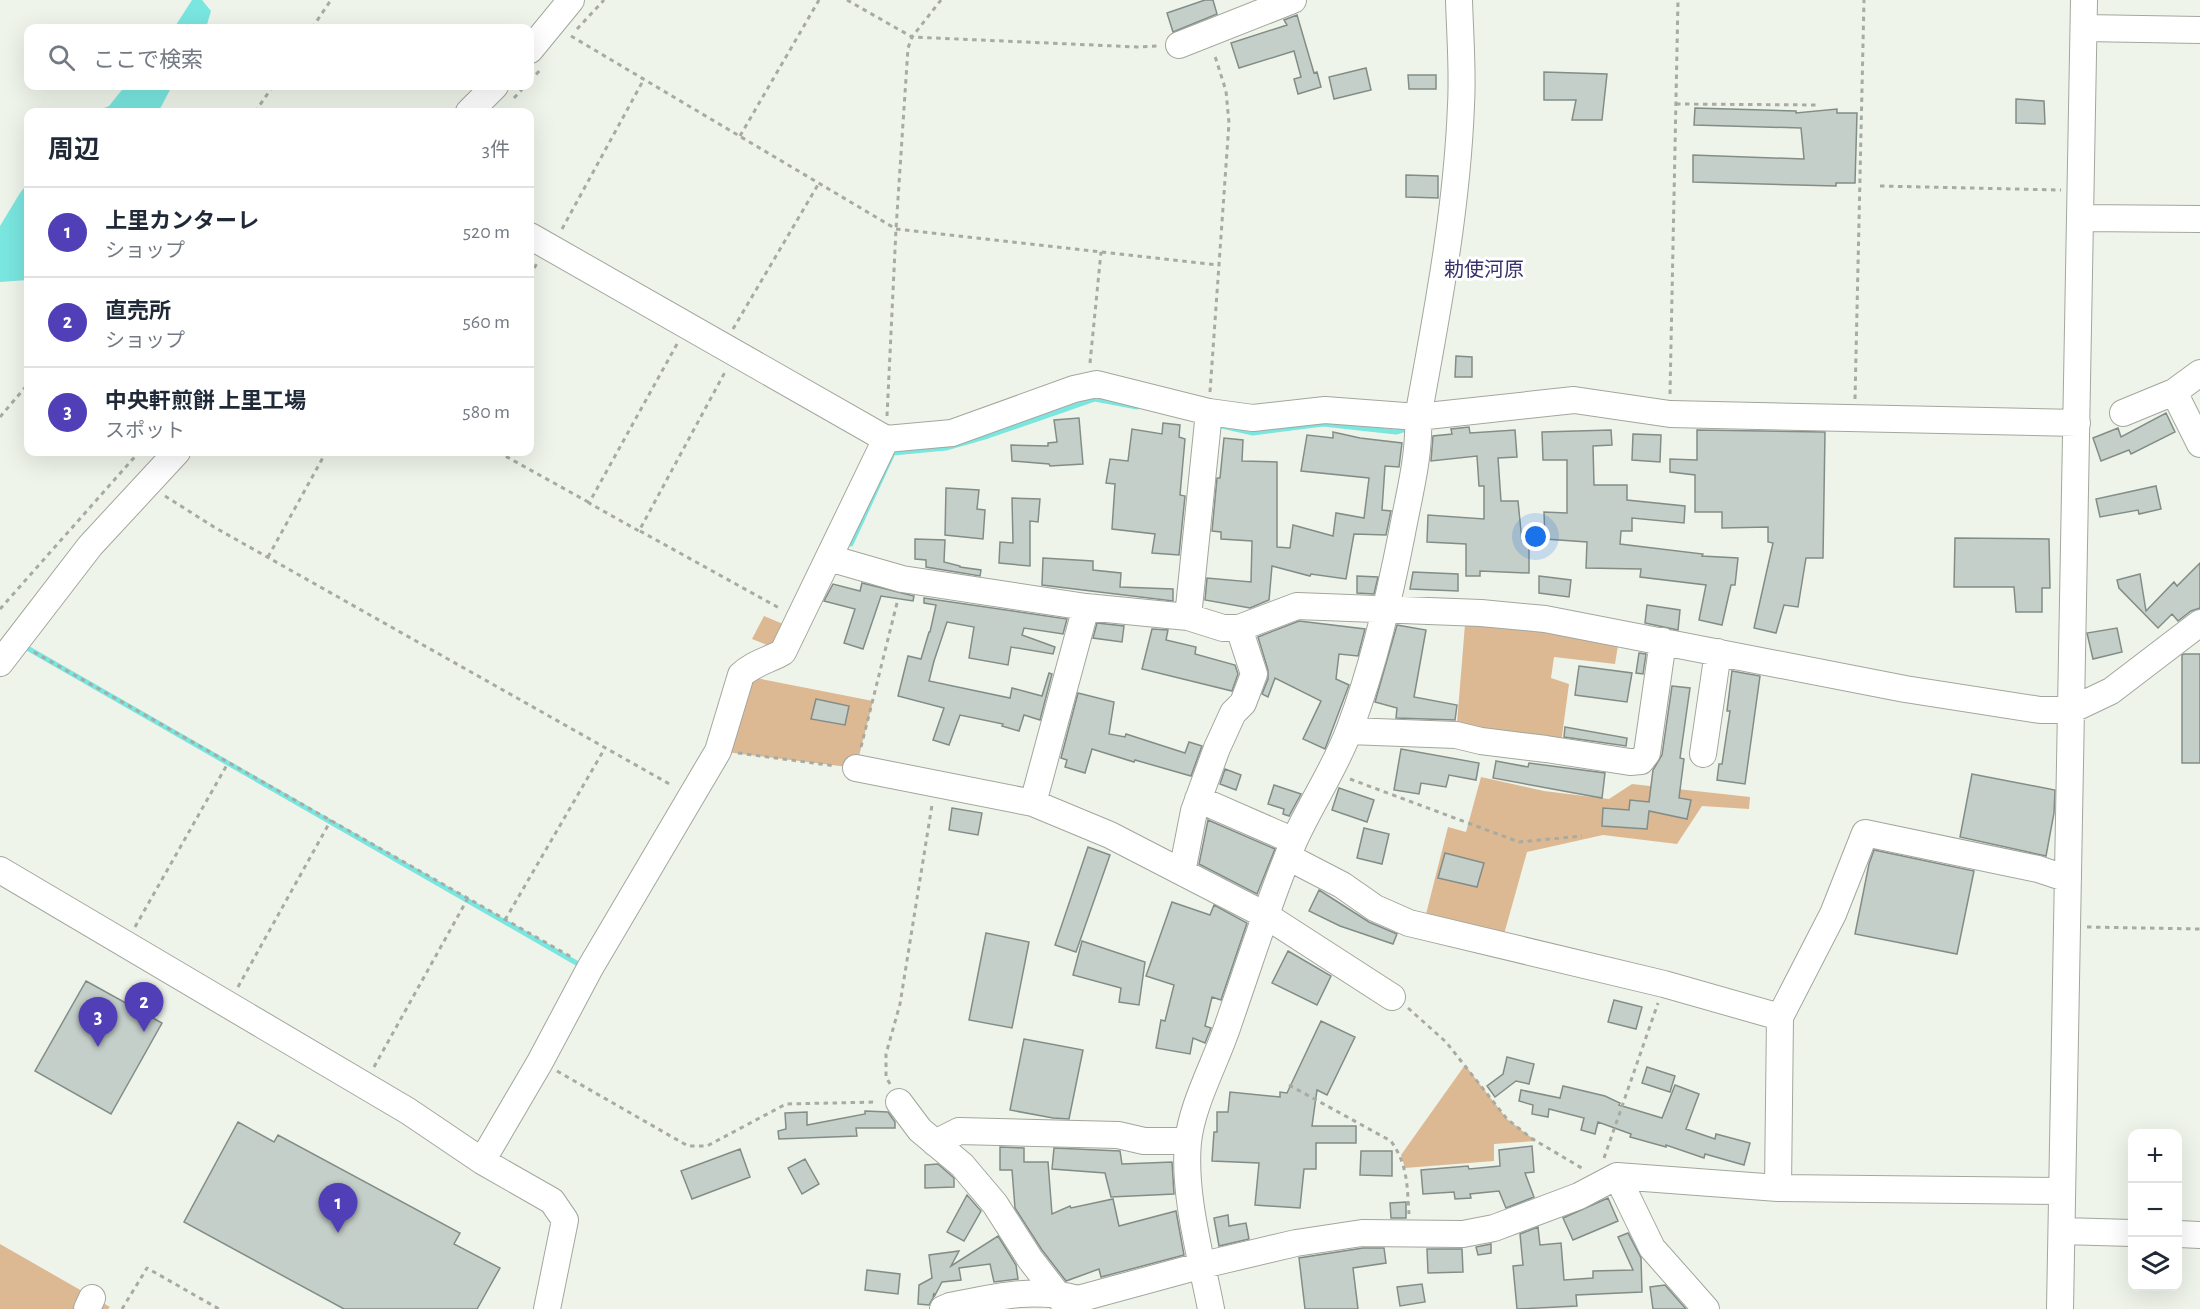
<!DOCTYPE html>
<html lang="ja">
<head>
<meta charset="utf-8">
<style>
	body { margin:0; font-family:"Alegreya Sans","Noto Sans JP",sans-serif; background:#f6f6f7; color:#1f2937 }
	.controls { position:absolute; right:18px; bottom:18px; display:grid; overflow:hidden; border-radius:12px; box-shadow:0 6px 24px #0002 }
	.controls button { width:54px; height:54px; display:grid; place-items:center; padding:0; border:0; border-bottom:2px solid #e0e1e3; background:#fff; color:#1f2937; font:30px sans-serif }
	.you { position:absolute; left:1536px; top:537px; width:21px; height:21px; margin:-15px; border:4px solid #fff; border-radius:50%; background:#1a73e8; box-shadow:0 0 0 9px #1a73e833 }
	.badge { display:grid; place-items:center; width:39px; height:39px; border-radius:50%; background:#503fb6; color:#fff; font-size:20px; font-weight:700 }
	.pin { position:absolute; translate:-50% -50px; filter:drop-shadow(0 2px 3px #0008) }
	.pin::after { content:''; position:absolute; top:32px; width:21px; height:18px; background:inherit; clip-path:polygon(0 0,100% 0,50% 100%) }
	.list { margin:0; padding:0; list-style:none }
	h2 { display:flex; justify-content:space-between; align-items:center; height:78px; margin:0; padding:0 24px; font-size:26px }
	h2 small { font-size:20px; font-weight:400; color:#747a83 }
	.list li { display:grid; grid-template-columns:39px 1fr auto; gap:18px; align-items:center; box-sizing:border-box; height:90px; padding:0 24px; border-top:2px solid #e0e1e3 }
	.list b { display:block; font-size:22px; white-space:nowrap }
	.list p { margin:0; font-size:20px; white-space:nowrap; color:#747a83 }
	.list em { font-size:20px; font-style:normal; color:#747a83 }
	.icon { flex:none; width:33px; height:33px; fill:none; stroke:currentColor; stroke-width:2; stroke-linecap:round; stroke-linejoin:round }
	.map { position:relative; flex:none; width:2200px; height:1309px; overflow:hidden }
	.search { position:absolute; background:#fff; box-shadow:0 6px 24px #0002; left:24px; top:24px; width:510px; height:66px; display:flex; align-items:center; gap:15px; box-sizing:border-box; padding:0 21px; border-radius:12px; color:#747a83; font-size:22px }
	.panel { position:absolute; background:#fff; box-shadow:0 6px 24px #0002; left:24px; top:108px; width:510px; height:348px; border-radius:12px }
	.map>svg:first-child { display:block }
	.green { fill:#ddb993 }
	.water { fill:#79e6df }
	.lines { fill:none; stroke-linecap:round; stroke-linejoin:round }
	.stream { stroke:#79e6df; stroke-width:5 }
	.building { fill:#c5cfc9; stroke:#838d87; stroke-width:1.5 }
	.minor-casing { stroke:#a2a79e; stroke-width:28 }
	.path { stroke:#a7aba4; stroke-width:3; stroke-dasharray:4.5 4.5; stroke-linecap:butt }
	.minor { stroke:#fff; stroke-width:26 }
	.labels { text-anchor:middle; stroke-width:6; stroke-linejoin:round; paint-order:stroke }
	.quarter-label { font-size:20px; fill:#36326d; stroke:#fff }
</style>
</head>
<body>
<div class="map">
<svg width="2200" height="1309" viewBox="0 0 2200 1309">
	<rect width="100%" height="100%" fill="#eff4ea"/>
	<path class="green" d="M 1466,612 L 1620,633 L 1615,664 L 1554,657 L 1551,678 L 1569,684 L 1560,751 L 1456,735 Z
		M 764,616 L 788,626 L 777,649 L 752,639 Z
		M 741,675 L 873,701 L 856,768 L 718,751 Z
		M 1481,777 L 1544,791 L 1609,799 L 1632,784 L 1750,797 L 1749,809 L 1702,806 L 1677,844 L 1603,835 L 1527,852 L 1501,945 L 1423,926 L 1448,827 L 1466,832 Z
		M 1465,1065 L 1507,1119 L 1536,1141 L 1494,1144 L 1494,1161 L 1405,1168 L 1401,1155 Z
		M 0,1244 L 110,1307 L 108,1309 L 0,1309 Z"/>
	<path class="water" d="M 192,0 L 202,0 L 211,11 L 206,28 L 174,28 Z
		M 125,86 L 172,86 L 161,107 L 155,112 L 94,112 L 109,106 Z
		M 28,183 L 28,280 L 0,282 L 0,226 L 20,193 Z"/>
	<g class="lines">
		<path class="stream" d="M 1222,426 L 1253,433 L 1323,424 L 1396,432 L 1403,430
			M 851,544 L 893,453 L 946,448 L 988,436 L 1095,399 L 1137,407
			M 22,645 L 580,965 L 582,961"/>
	</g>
	<path class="building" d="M 1205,0 L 1213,0 L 1217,14 L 1173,32 L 1167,13 Z
		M 1297,15 L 1314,73 L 1317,72 L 1321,87 L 1298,94 L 1294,79 L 1301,77 L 1294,51 L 1239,68 L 1231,43 L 1287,25 L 1284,20 Z
		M 1366,68 L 1371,90 L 1334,99 L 1329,77 Z
		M 1544,72 L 1607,74 L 1602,120 L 1572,120 L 1576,100 L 1544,100 Z
		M 1408,75 L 1436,75 L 1436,89 L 1409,89 Z
		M 2016,99 L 2044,101 L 2045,124 L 2016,123 Z
		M 1695,108 L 1796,111 L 1796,113 L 1837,109 L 1837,113 L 1857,113 L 1855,183 L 1836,183 L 1836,186 L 1693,182 L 1693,155 L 1804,159 L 1801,128 L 1694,125 Z
		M 1406,175 L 1438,176 L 1438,198 L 1406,197 Z
		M 1456,356 L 1472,357 L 1472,377 L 1455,377 Z
		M 2166,413 L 2175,432 L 2131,454 L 2129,450 L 2101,461 L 2093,438 L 2118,428 L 2121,437 Z
		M 1079,418 L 1083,464 L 1050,466 L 1049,464 L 1012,461 L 1011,445 L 1048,446 L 1048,443 L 1057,442 L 1054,420 Z
		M 1163,423 L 1180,425 L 1179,437 L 1185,439 L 1180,495 L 1185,496 L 1179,555 L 1152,553 L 1155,534 L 1112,529 L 1115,484 L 1106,483 L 1110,459 L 1128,461 L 1132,429 L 1162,434 Z
		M 1469,427 L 1470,433 L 1515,430 L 1517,457 L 1498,458 L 1501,501 L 1518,501 L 1522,541 L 1529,541 L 1529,573 L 1480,571 L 1480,576 L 1466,576 L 1466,544 L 1427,542 L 1428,515 L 1484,519 L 1484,486 L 1479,486 L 1477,456 L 1431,461 L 1433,436 L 1452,434 L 1451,429 Z
		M 1611,430 L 1612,445 L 1593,446 L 1594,485 L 1627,485 L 1627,500 L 1685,506 L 1684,523 L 1632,518 L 1632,531 L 1621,531 L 1620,544 L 1703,554 L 1702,556 L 1738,558 L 1735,585 L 1731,585 L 1722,625 L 1699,620 L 1706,585 L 1640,577 L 1641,569 L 1586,568 L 1587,542 L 1545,539 L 1544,512 L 1567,513 L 1567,460 L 1543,460 L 1542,432 Z
		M 1697,430 L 1825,432 L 1823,558 L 1806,558 L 1798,607 L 1784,605 L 1776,633 L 1754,628 L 1773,543 L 1768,542 L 1768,527 L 1722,528 L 1722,512 L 1695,512 L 1695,475 L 1670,472 L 1670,459 L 1697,460 Z
		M 1333,432 L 1360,438 L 1402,443 L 1399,467 L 1385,466 L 1382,510 L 1391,511 L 1386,535 L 1354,534 L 1346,579 L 1311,574 L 1310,576 L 1272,566 L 1269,600 L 1250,608 L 1205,600 L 1207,578 L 1251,582 L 1252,541 L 1221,539 L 1221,532 L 1212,531 L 1217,478 L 1220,478 L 1224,438 L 1243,440 L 1242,461 L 1277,462 L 1277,547 L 1290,548 L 1293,525 L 1333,536 L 1336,513 L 1364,518 L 1369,478 L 1301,471 L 1307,435 L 1333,438 Z
		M 1633,434 L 1661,435 L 1660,462 L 1632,460 Z
		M 2156,486 L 2161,509 L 2139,514 L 2138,510 L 2100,517 L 2096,499 Z
		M 946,488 L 979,490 L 977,509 L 985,510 L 983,539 L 945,535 Z
		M 1012,498 L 1040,499 L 1038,522 L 1030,521 L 1030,566 L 999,563 L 1000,542 L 1013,543 Z
		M 1955,538 L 2049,539 L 2050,588 L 2042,588 L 2042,612 L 2016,612 L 2014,587 L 1954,587 Z
		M 915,539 L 945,540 L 944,562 L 960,566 L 960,567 L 981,570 L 980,576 L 926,567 L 926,560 L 915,559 Z
		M 1043,558 L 1093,561 L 1093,570 L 1121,573 L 1120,587 L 1173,589 L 1173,601 L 1042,585 Z
		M 2200,563 L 2200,608 L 2191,611 L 2178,621 L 2172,614 L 2158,628 L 2119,588 L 2117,580 L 2140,574 L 2146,611 L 2174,582 L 2177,586 Z
		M 1413,572 L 1458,574 L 1458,591 L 1410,589 Z
		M 1357,576 L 1378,577 L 1374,594 L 1357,593 Z
		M 1539,576 L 1571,580 L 1569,597 L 1539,593 Z
		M 862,583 L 914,596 L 913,601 L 881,596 L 863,649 L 844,643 L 855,609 L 824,601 L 833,584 L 860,591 Z
		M 924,598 L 1067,619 L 1063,634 L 1024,628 L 1022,635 L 1055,647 L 1053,654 L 1011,647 L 1008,665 L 969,658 L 974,627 L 947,622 L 934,661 L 929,681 L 1010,698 L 1012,688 L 1042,696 L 1049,673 L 1052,674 L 1040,720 L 1024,715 L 1019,731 L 1002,726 L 1003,724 L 960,715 L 949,745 L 933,740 L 944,708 L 898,696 L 908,656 L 921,659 L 929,632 L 930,632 L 936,605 L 924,603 Z
		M 1647,605 L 1680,610 L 1678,630 L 1645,623 Z
		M 1299,621 L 1365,629 L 1358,656 L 1339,654 L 1336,679 L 1349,685 L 1325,749 L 1303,739 L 1321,701 L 1275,678 L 1268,697 L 1262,694 L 1268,679 L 1268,670 L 1258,637 Z
		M 1097,623 L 1124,626 L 1122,642 L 1093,638 Z
		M 1397,625 L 1426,630 L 1414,697 L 1457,705 L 1455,720 L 1396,718 L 1397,708 L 1375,702 Z
		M 2117,628 L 2122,652 L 2093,659 L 2087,633 Z
		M 1152,629 L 1168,630 L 1166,640 L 1196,647 L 1195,654 L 1235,665 L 1238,674 L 1232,691 L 1142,669 Z
		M 1639,653 L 1646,654 L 1643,674 L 1636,673 Z
		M 2184,654 L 2200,654 L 2200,763 L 2182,763 L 2182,655 Z
		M 1579,666 L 1632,673 L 1627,702 L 1575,695 Z
		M 1732,671 L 1760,676 L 1745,784 L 1717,780 L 1719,764 L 1722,764 L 1730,711 L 1727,711 Z
		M 1672,686 L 1690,688 L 1680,758 L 1684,759 L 1679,798 L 1691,800 L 1687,819 L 1649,811 L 1647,829 L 1602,826 L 1603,808 L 1629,810 L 1630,800 L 1649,802 L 1653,770 L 1662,755 Z
		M 1078,693 L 1114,702 L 1109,734 L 1125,737 L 1126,734 L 1185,753 L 1189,742 L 1202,746 L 1191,776 L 1135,760 L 1134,762 L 1092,749 L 1085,773 L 1065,767 L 1067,760 L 1061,758 Z
		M 816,699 L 849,706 L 845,725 L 811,719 Z
		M 1565,727 L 1627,738 L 1626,746 L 1564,737 Z
		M 1401,749 L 1479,763 L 1476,780 L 1449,775 L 1446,787 L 1421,783 L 1419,794 L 1394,790 Z
		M 1496,761 L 1528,767 L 1529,763 L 1605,773 L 1602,798 L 1493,778 Z
		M 1225,769 L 1241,775 L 1236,790 L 1220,784 Z
		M 1972,774 L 2055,790 L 2054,813 L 2046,856 L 1960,837 Z
		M 1274,785 L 1301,794 L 1289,816 L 1283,814 L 1284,809 L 1268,804 Z
		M 1339,788 L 1374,800 L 1367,822 L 1332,810 Z
		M 952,808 L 982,813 L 978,835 L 949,830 Z
		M 1208,820 L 1275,849 L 1257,894 L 1199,864 Z
		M 1364,828 L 1389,834 L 1382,864 L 1357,858 Z
		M 1088,847 L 1110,855 L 1076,952 L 1055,945 Z
		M 1874,850 L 1974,871 L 1957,954 L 1855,934 L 1869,864 Z
		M 1445,853 L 1484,863 L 1477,887 L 1438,878 Z
		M 1319,890 L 1369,922 L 1397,934 L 1393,944 L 1340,926 L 1309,911 Z
		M 1172,902 L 1210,915 L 1214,905 L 1247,923 L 1221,1000 L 1212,997 L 1205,1026 L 1211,1028 L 1205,1043 L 1193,1038 L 1190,1054 L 1156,1048 L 1161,1020 L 1165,1021 L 1174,985 L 1146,976 Z
		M 986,933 L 1029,942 L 1012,1028 L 969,1020 Z
		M 1082,941 L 1145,962 L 1139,1005 L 1119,1002 L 1121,988 L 1073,975 Z
		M 1288,951 L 1331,976 L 1317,1005 L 1272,983 Z
		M 86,981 L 162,1023 L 111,1114 L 35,1071 Z
		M 1614,1000 L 1642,1007 L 1636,1029 L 1608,1022 Z
		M 1321,1021 L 1355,1037 L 1327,1095 L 1317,1090 L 1312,1126 L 1356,1126 L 1356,1143 L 1316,1143 L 1316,1169 L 1304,1169 L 1300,1208 L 1255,1205 L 1259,1163 L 1212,1161 L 1214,1132 L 1217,1132 L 1217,1112 L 1228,1112 L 1230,1092 L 1280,1097 L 1280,1092 L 1287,1093 Z
		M 1024,1039 L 1083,1050 L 1069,1119 L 1053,1118 L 1010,1110 Z
		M 1507,1057 L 1534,1064 L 1529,1084 L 1516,1081 L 1495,1097 L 1487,1086 L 1503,1074 Z
		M 1647,1067 L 1675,1076 L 1670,1092 L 1642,1083 Z
		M 1675,1085 L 1699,1094 L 1686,1129 L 1715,1139 L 1716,1134 L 1750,1143 L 1744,1165 L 1705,1154 L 1704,1158 L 1666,1145 L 1666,1147 L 1630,1137 L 1631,1134 L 1598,1122 L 1595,1134 L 1581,1130 L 1584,1118 L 1549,1109 L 1548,1117 L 1532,1114 L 1533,1105 L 1519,1101 L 1521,1090 L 1560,1098 L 1563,1086 L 1605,1096 L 1620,1103 L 1619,1105 L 1662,1118 Z
		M 865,1111 L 888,1112 L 895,1122 L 895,1128 L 856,1128 L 857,1136 L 779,1139 L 778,1131 L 786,1129 L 785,1113 L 807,1112 L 807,1125 L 865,1114 Z
		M 238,1122 L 274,1142 L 278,1135 L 460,1233 L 454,1244 L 500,1268 L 477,1309 L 344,1309 L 184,1222 Z
		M 1532,1146 L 1534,1172 L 1525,1173 L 1534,1197 L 1506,1208 L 1499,1191 L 1470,1194 L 1471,1198 L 1455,1199 L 1454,1192 L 1423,1194 L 1421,1170 L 1468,1166 L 1469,1169 L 1500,1166 L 1499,1150 Z
		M 1000,1147 L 1024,1148 L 1024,1162 L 1048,1162 L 1052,1214 L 1070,1206 L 1071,1208 L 1113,1199 L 1119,1226 L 1176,1211 L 1184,1255 L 1101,1277 L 1099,1269 L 1066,1281 L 1042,1250 L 1015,1208 L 1012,1170 L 1000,1170 Z
		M 1054,1148 L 1120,1151 L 1122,1164 L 1172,1162 L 1174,1194 L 1111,1197 L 1105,1173 L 1052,1169 Z
		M 740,1149 L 750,1177 L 692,1199 L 681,1171 Z
		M 1361,1151 L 1392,1151 L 1392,1176 L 1360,1175 Z
		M 805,1159 L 819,1184 L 802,1194 L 788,1168 Z
		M 938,1164 L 954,1178 L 954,1187 L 925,1188 L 925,1165 Z
		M 967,1195 L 981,1211 L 964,1241 L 947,1232 Z
		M 1608,1198 L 1618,1221 L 1573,1240 L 1563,1218 Z
		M 1406,1202 L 1406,1218 L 1391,1218 L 1390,1203 Z
		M 1228,1215 L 1229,1226 L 1246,1223 L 1249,1239 L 1219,1246 L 1214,1218 Z
		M 1538,1227 L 1540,1245 L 1561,1243 L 1564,1280 L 1593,1278 L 1593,1271 L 1633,1270 L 1618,1237 L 1628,1233 L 1641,1258 L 1642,1292 L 1576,1295 L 1577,1306 L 1517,1309 L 1513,1266 L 1523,1265 L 1520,1234 Z
		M 998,1236 L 1016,1265 L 1018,1279 L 994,1282 L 990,1264 L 959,1268 L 961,1280 L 942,1282 L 934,1297 L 934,1293 L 933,1298 L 929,1305 L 918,1304 L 919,1285 L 932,1278 L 929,1255 L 959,1251 L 951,1266 Z
		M 1491,1244 L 1491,1253 L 1478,1255 L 1476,1247 Z
		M 1363,1248 L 1384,1248 L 1386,1263 L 1353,1268 L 1358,1309 L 1305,1309 L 1299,1258 Z
		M 1427,1249 L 1462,1249 L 1463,1272 L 1428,1273 Z
		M 867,1270 L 900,1274 L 898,1294 L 865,1290 Z
		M 1422,1284 L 1425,1302 L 1400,1306 L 1397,1287 Z
		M 1665,1285 L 1686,1309 L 1653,1309 L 1650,1287 Z"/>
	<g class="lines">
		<defs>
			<path id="minor" d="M 2084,28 L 2200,30
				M 1179,45 L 1293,0
				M 530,50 L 571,0
				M 469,112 L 495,86
				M 2080,218 L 2200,219
				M 530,236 L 886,439 L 952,433 L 1074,389 L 1097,384 L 1209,412 L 1253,418 L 1325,410 L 1418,417 L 1574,400 L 1670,414 L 2077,423
				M 2174,392 L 2200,444
				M 2123,413 L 2174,392 L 2200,373
				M 829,558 L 902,579 L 1086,607 L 1188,617 L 1223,628 L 1239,628 L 1297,606 L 1481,613 L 1545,619 L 1905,689 L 2040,710 L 2071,710 L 2111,691 L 2200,623
				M 1188,617 L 1209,412
				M 0,663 L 90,546 L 177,452
				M 1349,731 L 1456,735 L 1481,741 L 1546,749 L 1630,762 L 1641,761 L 1647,753 L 1663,641
				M 1703,754 L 1718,652
				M 856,768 L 1033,803 L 1110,835 L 1265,915 L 1392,997
				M 1198,799 L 1294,841
				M 1033,803 L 1086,607
				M 1288,857 L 1342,885 L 1375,908 L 1409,923 L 1664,984 L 1780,1017
				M 0,870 L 408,1111 L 482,1161 L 552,1201 L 565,1220 L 547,1309
				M 1182,872 L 1194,811 L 1217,748 L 1233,713 L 1243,703 L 1254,674 L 1239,628
				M 899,1102 L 920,1130 L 962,1165 L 995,1204 L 1030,1259 L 1064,1303
				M 935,1143 L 959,1131 L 1118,1135 L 1144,1141 L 1188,1141
				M 482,1161 L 540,1062 L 590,968 L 718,751 L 741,675 C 752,664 769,660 783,652 L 886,439
				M 1617,1176 L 1652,1248 L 1706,1309
				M 1778,1188 L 1780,1017 L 1833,914 L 1865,833 L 2038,869 L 2068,879
				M 2062,1231 L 2132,1233
				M 2178,1234 L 2200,1235
				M 87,1309 L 92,1298
				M 943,1309 L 950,1306 C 995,1297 1033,1287 1078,1299 L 1203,1265 L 1296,1243 L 1362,1233 L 1463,1234 L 1494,1228 L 1579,1196 L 1617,1176 L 1778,1188 L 2062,1191
				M 1211,1309 C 1201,1257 1183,1194 1188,1142 C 1192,1103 1217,1060 1229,1022 C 1250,962 1269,900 1294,841 C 1311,803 1336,767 1350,728 C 1374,664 1389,599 1402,533 C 1409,495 1420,455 1418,417 C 1437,313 1457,210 1461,105 C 1463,70 1460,35 1459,0
				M 2060,1309 L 2084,0"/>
		</defs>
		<use href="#minor" class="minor-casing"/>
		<path class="path" d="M 847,0 L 912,37 L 1137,47 L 1159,46
			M 312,28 L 331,0
			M 577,29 L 604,0
			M 571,36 L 896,229 L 1218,265
			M 530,81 L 541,69
			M 514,98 L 525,86
			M 1676,104 L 1820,105
			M 255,112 L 273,86
			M 740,136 L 819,0
			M 1880,186 L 2061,190
			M 562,229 L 644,79
			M 530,276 L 537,263
			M 733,329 L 819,183
			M 677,344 L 589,503 L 639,531 L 725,372
			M 1090,363 L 1101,252
			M 1210,392 L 1229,123 L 1226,91 L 1214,53
			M 1670,394 L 1678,0
			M 1855,399 L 1864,0
			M 887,416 L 896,229 L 908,48 L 912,37 L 941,0
			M 0,417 L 28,384
			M 498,452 L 590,503
			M 165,496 L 214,527 L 673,786
			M 640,531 L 781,609
			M 268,557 L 326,452
			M 0,609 L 139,452
			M 34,652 L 573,958
			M 861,747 L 898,599
			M 738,753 L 836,766
			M 1350,779 L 1519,842 L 1582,836
			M 505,920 L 605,748
			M 135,927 L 228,763
			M 2087,927 L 2200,929
			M 238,987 L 331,820
			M 1408,1008 L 1446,1042 L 1507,1119 L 1531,1138 L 1585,1170
			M 374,1067 L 468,898
			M 557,1071 L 688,1146 L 707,1146 L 786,1104 L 877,1102
			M 890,1084 L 886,1077 L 886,1054 L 900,1004 L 932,805
			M 1289,1085 L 1391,1141 C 1408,1165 1407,1186 1409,1214
			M 1604,1158 L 1658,1003
			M 122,1309 L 147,1268 L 219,1309"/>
		<use href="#minor" class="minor"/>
	</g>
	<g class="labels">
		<g class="quarter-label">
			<text x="1484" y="276">勅使河原</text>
		</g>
	</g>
</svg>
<div class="controls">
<button>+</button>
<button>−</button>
<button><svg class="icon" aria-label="layers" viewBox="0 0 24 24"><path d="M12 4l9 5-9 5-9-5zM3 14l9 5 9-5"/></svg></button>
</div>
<div class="you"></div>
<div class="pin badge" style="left:338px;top:1233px">1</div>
<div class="pin badge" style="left:144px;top:1032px">2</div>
<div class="pin badge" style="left:98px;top:1047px">3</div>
<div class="search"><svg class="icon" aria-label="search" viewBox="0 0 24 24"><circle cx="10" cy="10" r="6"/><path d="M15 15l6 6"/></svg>ここで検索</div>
<section class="panel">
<h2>周辺<small>3件</small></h2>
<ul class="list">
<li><span class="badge">1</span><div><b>上里カンターレ</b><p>ショップ</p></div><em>520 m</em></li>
<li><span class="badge">2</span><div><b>直売所</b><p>ショップ</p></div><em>560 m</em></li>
<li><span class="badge">3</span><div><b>中央軒煎餅 上里工場</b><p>スポット</p></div><em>580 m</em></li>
</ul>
</section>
</div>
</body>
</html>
